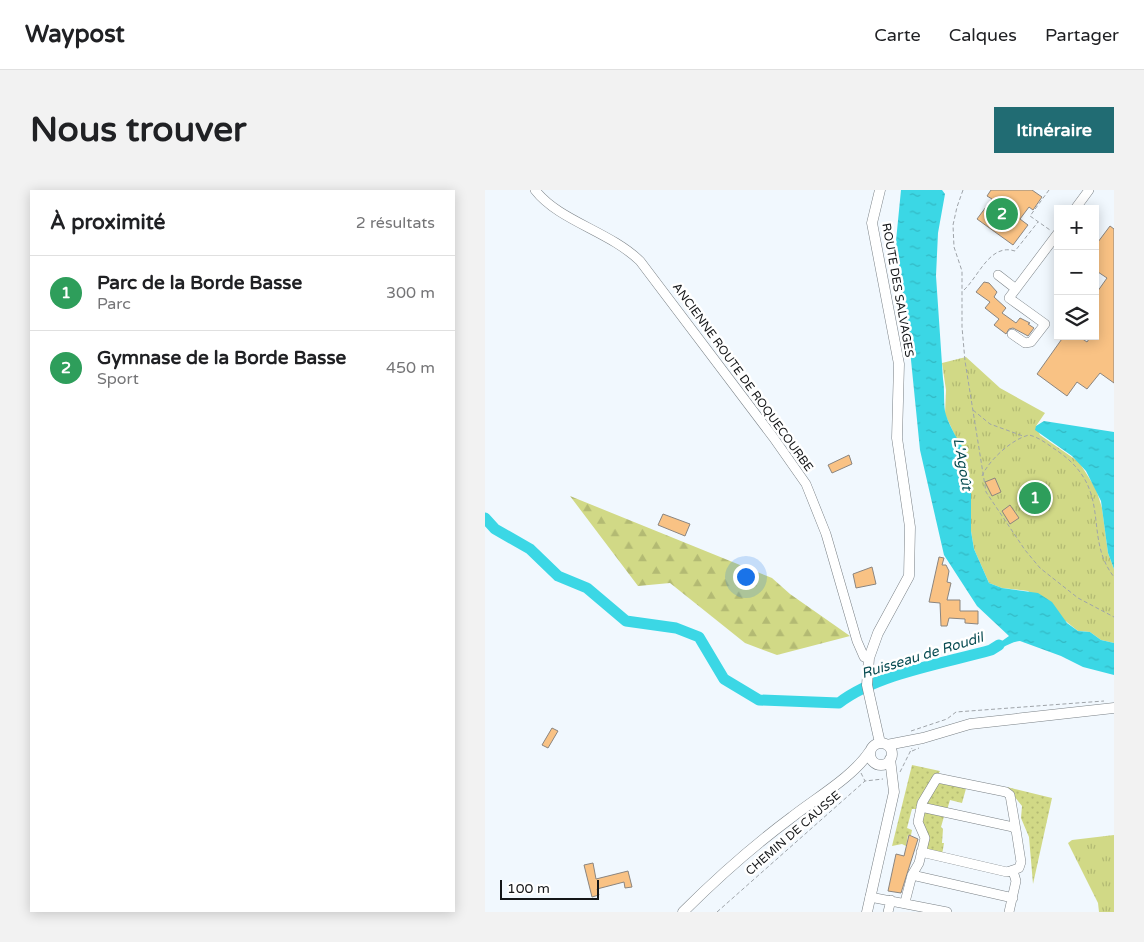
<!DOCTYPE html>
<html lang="fr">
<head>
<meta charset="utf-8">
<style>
	body { margin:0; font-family:"Varela Round",sans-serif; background:#f2f2f2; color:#202124 }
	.controls { position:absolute; right:15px; top:15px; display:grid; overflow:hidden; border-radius:0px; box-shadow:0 2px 12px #0003 }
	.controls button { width:45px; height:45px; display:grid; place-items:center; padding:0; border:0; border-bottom:1px solid #e0e0e0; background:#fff; color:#202124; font:25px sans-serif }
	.scale { position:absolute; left:15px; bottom:12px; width:99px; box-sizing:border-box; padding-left:5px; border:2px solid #141618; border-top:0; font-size:14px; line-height:18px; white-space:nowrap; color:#141618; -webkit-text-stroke:4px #fff; paint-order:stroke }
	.you { position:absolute; left:260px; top:386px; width:18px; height:18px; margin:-12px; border:4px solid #fff; border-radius:50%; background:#1a73e8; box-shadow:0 0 0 8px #1a73e833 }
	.badge { display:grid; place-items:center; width:32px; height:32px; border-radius:50%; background:#216c73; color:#fff; font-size:16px; font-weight:700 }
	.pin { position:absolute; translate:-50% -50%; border:2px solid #fff; box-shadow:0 1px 5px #0006 }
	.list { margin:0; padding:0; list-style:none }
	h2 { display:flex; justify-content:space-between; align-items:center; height:65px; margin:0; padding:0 20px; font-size:21px }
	h2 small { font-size:16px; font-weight:400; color:#757577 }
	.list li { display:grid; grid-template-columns:32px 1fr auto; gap:15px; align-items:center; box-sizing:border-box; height:75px; padding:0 20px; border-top:1px solid #e0e0e0 }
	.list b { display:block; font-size:19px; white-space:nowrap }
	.list p { margin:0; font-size:16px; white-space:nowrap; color:#757577 }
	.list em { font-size:16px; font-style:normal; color:#757577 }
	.icon { flex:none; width:28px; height:28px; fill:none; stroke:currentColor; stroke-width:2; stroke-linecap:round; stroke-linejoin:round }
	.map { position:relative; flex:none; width:629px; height:722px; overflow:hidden; border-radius:0px }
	header { display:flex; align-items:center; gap:30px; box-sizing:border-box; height:70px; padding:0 25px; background:#fff; border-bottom:1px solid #e0e0e0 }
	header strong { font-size:24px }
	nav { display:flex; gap:28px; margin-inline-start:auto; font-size:18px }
	.intro { display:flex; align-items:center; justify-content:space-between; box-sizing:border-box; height:120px; padding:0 30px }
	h1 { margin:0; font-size:35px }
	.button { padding:12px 22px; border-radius:0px; background:#216c73; color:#fff; font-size:18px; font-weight:700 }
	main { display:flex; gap:30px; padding:0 30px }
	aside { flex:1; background:#fff; border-radius:0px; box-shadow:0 2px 12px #0003 }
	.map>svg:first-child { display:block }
	.grass { fill:url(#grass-dots) }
	.forest { fill:url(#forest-firs) }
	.park { fill:url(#park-tufts) }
	.water { fill:url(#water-ripples) }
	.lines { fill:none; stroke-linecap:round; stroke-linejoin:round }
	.river { stroke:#3bd7e5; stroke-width:11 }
	.building { fill:#f9c284; stroke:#8b857f }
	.minor-casing { stroke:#7a8186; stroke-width:10 }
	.major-casing { stroke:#7a8186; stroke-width:11 }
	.path { stroke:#9fa4a9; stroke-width:1; stroke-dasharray:4 2.5; stroke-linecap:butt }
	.minor { stroke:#fff; stroke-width:9 }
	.major { stroke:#fff; stroke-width:10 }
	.labels { text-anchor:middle; stroke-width:5; stroke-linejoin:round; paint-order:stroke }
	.street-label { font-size:12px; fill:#141618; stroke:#fff }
	.water-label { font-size:14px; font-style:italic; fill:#084c52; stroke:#fff }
</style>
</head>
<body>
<header>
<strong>Waypost</strong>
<nav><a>Carte</a><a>Calques</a><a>Partager</a></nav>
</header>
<div class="intro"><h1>Nous trouver</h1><a class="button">Itinéraire</a></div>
<main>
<aside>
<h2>À proximité<small>2 résultats</small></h2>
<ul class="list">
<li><span class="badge" style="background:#2e9e5b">1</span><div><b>Parc de la Borde Basse</b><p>Parc</p></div><em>300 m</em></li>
<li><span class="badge" style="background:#2e9e5b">2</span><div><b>Gymnase de la Borde Basse</b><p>Sport</p></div><em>450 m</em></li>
</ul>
</aside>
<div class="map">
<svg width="629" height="722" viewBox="0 0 629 722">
	<defs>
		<pattern id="grass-dots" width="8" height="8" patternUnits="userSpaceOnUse" patternTransform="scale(1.25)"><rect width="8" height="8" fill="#d1d986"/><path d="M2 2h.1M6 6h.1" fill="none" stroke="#b3ba73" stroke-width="1.8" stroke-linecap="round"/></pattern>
		<pattern id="forest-firs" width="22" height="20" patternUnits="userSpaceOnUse" patternTransform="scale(1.25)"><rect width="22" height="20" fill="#d1d986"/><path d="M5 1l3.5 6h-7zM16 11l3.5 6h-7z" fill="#b3ba73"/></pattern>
		<pattern id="park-tufts" width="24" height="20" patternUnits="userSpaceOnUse" patternTransform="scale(1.25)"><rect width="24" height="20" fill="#d1d986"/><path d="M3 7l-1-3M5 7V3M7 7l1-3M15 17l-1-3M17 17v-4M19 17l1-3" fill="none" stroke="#b3ba73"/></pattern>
		<pattern id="water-ripples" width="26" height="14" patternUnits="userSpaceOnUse" patternTransform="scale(1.25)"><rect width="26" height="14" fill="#3bd7e5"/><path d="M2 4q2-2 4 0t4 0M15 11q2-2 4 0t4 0" fill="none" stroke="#33b8c4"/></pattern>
	</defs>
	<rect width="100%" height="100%" fill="#f1f8fe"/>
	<path class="grass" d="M 427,575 L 455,581 L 433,619 L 427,619 L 422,638 L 427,640 L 426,645 L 423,645 L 421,656 L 417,654 L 407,656 Z
		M 452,591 L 482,595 L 477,613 L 465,610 L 462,620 L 441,615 L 439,612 Z
		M 522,597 L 567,608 L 548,694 L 544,647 L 536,628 L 537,616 Z
		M 440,619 L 460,623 L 456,637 L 458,639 L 457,653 L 459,653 L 457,665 L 442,662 L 435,636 Z"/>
	<path class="forest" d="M 85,306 L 287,388 L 305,404 L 365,446 L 292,465 L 260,453 L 185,393 L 153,396 Z"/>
	<path class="park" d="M 481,167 L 515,198 L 560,223 L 551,236 L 555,245 L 594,272 L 611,299 L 617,318 L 623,363 L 629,379 L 629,453 L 616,450 L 605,442 L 593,441 L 543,401 L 517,398 L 504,393 L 489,359 L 486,341 L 486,289 L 476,276 L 480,260 L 473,252 L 460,224 L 461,200 L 457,173 Z
		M 629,645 L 629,722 L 614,722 L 613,713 L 583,653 L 587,650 Z"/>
	<path class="water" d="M 416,0 L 457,0 L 460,4 L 453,43 L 451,86 L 458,189 C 460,200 458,217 461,225 C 464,235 474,253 480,260 L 476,276 L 486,289 L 486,341 L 489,359 L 504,393 L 517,398 L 553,403 L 567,412 L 582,433 L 593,441 L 605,442 L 616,450 L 629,453 L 629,485 L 598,477 L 576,466 L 535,451 C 522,452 514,463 500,463 L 524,446 L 492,416 L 459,365 L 435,260 L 426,170 L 411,51 Z
		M 559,231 L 629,242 L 629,379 L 623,363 L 616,311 L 601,281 L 587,266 L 550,240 L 551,236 Z"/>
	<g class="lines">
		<path class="river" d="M 0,328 L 10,339 L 45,359 L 73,386 L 102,398 L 141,431 L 191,438 L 214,447 L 239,489 L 274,510 L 354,513 C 391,484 460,473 506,460 L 514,455"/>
	</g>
	<path class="building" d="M 506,0 L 547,0 L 557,7 L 548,20 L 544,17 L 535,29 L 543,35 L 528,55 L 492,29 L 507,9 L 502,6 Z
		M 625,36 L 629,39 L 629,193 L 615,183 L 602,199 L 592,192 L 582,206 L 552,184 L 579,146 L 593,146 L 602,152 L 606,146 L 610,146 L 610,105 L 622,88 L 610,80 L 610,56 Z
		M 499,92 L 504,93 L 512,102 L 509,107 L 521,118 L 517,123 L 531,133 L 535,128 L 545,133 L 543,134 L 549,138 L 543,146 L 528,138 L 524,139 L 521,144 L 509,135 L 514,129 L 500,118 L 505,112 L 491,102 Z
		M 364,265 L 367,274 L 347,283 L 343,275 Z
		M 510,288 L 516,302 L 507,306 L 500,292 Z
		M 525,315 L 534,328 L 525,334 L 517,321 Z
		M 178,324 L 205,334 L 200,346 L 173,335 Z
		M 454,367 L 459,368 L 457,375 L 461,375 L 464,381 L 462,392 L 466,393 L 462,410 L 475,410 L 475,421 L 493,421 L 493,434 L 480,433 L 480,429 L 464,428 L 462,436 L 456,436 L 455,413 L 444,412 Z
		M 387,377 L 391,394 L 371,398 L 368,384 Z
		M 67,538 L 73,541 L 63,558 L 57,555 Z
		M 424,645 L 433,649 L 416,703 L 403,701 L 411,664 L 419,666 Z
		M 108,673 L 111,689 L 143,681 L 147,697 L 140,698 L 139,692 L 112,699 L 114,705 L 107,707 L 99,675 Z"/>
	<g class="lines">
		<defs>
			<path id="minor" d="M 50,0 C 74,31 124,41 155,71 L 288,247 L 321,294 L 341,344 L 372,451 L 379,467 L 384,468
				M 590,19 L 604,0
				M 513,85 L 531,99
				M 527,144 L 540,153 L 546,152 L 560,134 L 524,108 L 573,43
				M 436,617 L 528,637 L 531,640 L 536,672 L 534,678 L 522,682 L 436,662
				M 427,685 L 528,708
				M 385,707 L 462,722
				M 420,712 L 427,685 L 434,673 L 440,648 L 433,632 L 437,613 L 452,588 L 521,602 L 525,605 L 531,640
				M 403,722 L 406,710
				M 524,722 L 531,691 L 528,681"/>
			<path id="major" d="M 395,553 L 382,495 L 384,468 L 393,443 L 424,386 L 425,337 L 412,248 L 414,174 L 387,33 L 395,0
				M385 564a11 11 0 1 1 22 0a11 11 0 1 1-22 0Z
				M 402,555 L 438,548 L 485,534 L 629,518
				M 198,722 C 232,688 268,656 307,627 C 331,608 368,587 385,561
				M 382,722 L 409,602 L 405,569"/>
		</defs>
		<use href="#minor" class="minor-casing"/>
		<use href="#major" class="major-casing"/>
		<path class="path" d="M 478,0 L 472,17 L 468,35 L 469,57 L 477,81 L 477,137 L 480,171 L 501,302 L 540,360 L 555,378 L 593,408 L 629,427
			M 564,0 L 545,26 L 565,40
			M 479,100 C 494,86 505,53 530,61 L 553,32
			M 488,220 L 505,234 L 538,246
			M 497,286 C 504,270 527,249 544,245 C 554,247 565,256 574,262 C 629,301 597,346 629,387
			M 426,541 L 462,529 L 471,522 L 619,511
			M 427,561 L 434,558
			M 415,582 L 427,558
			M 376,583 L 380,591
			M 232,722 L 380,591 L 398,589"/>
		<use href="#minor" class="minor"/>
		<use href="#major" class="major"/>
	</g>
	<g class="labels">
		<g class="street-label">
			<text transform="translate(413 100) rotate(80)" y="4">ROUTE DES SALVAGES</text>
			<text transform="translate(258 187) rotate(54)" y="4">ANCIENNE ROUTE DE ROQUECOURBE</text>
			<text transform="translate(308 643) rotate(-41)" y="4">CHEMIN DE CAUSSE</text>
		</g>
		<g class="water-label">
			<text transform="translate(478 274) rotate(80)" y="5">L'Agoût</text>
			<text transform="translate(437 465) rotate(-17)" y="5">Ruisseau de Roudil</text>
		</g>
	</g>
</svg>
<div class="controls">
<button>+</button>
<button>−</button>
<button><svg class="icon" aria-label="layers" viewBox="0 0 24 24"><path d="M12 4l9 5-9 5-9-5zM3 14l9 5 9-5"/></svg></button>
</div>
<div class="scale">100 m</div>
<div class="you"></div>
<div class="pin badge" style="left:550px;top:308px;background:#2e9e5b">1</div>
<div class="pin badge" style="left:517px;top:24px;background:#2e9e5b">2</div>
</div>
</main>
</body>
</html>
